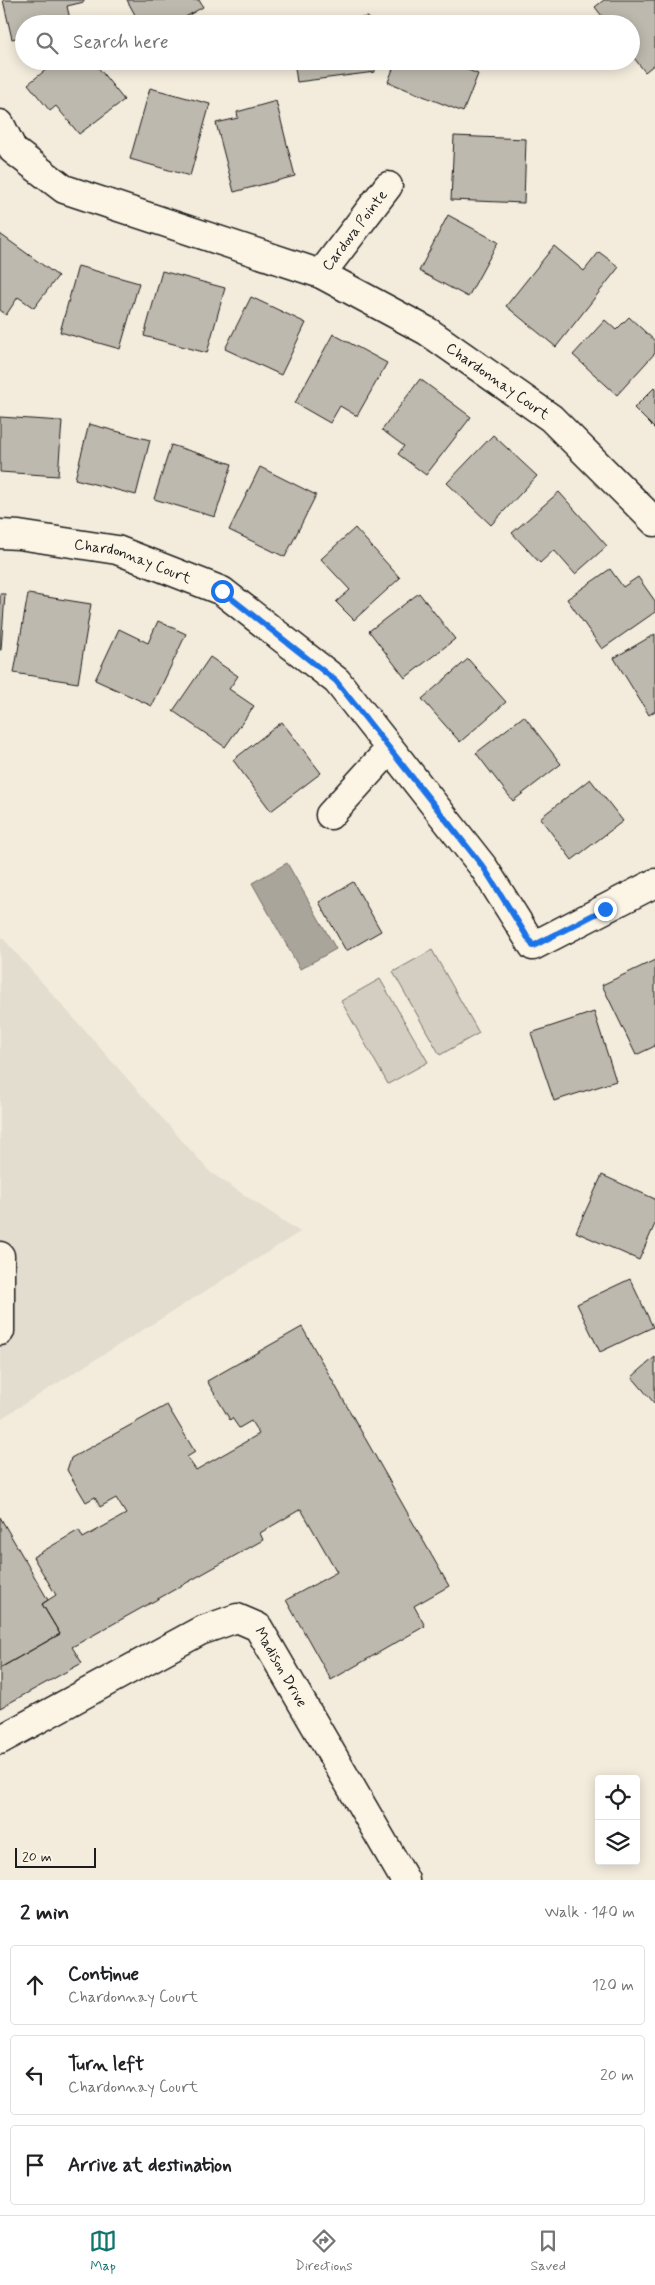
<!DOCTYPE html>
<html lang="en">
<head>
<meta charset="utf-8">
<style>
	body { margin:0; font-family:Mynerve,sans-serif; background:#f2f2f2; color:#202124 }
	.controls { position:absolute; right:15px; bottom:15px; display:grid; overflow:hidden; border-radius:5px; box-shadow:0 2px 12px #0003 }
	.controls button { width:45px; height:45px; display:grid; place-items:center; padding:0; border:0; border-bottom:1px solid #e0e0e0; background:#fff; color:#202124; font:25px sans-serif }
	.scale { position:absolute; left:15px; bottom:12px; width:81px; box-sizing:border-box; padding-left:5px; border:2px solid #1c1c1c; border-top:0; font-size:14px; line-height:18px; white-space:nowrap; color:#1c1c1c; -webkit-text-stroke:4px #fcf5e5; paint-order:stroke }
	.stop { position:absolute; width:15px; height:15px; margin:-11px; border:4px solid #1a73e8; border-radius:50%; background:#fff }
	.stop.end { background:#1a73e8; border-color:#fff; box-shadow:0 1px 5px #0008 }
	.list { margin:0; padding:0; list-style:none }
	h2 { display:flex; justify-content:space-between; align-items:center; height:65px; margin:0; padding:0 20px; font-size:21px }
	h2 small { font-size:16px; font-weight:400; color:#757577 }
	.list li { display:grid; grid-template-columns:32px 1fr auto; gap:15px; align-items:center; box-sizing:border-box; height:80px; margin:0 10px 10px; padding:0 10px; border:1px solid #e0e0e0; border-radius:5px }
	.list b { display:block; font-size:19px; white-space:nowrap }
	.list p { margin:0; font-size:16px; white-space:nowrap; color:#757577 }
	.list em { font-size:16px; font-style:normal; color:#757577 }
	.icon { flex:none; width:28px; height:28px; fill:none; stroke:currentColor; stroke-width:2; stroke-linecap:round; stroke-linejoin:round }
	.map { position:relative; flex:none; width:655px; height:1880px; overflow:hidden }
	.search { position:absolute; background:#fff; box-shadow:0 2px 12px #0003; left:15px; right:15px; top:15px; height:55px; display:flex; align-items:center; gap:12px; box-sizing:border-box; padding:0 18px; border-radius:28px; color:#757577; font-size:19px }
	.sheet { height:335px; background:#fff }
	nav { display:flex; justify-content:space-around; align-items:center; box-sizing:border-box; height:70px; border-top:1px solid #e0e0e0; background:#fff; font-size:14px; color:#757577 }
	nav a { display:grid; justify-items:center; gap:2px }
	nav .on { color:#0f766e }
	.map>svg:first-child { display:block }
	.built { fill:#e3ddcf }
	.green { fill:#d3cec1; stroke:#78756e }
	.water { fill:#aaa59b; stroke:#716e68 }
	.building { fill:#beb9ae; stroke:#1c1c1c }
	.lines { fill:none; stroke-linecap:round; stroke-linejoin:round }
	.minor-casing { stroke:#1c1c1c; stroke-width:31 }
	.minor { stroke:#fcf5e5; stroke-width:28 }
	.route { stroke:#1a73e8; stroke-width:6 }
	.labels { text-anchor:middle; stroke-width:5; stroke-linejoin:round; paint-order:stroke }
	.street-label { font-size:15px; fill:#1c1c1c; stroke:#fcf5e5 }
</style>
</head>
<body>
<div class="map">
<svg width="655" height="1880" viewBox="0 0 655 1880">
	<rect width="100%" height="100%" fill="#f3ecdd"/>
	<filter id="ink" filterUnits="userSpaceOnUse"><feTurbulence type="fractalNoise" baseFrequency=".02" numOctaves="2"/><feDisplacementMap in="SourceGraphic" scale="10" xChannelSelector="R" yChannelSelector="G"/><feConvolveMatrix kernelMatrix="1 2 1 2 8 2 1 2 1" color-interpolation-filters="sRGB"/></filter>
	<g filter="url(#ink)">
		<path class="built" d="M 0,935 L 210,1172 L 300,1232 L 0,1419 Z"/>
		<path class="green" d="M 432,950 L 479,1033 L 440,1055 L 393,972 Z
			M 380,979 L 428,1062 L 388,1084 L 341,1001 Z"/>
		<path class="water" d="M 287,863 L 336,949 L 300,969 L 252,883 Z"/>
		<path class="building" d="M 3,0 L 84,0 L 84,2 L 67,6 L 71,24 L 24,24 L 24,36 L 12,39 Z
			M 127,0 L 199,0 L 203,7 L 173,24 L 140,24 Z
			M 604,0 L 655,0 L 655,64 L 645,72 L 631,54 L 631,24 L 608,24 L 595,7 Z
			M 368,17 L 369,24 L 320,24 Z
			M 57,61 L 93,61 L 124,100 L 79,134 L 56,106 L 50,111 L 28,84 Z
			M 294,61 L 374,61 L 375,72 L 297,82 Z
			M 396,61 L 460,61 L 458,66 L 478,74 L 463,112 L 388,82 Z
			M 150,88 L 210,104 L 190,176 L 130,159 Z
			M 276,101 L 295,176 L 234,192 L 216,123 L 238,118 L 237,112 Z
			M 454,136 L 526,139 L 524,203 L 451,200 Z
			M 448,215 L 498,242 L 468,297 L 419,271 Z
			M 0,234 L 58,276 L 34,308 L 18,297 L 6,315 L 0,310 Z
			M 554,246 L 584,271 L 599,252 L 619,267 L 556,347 L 506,306 Z
			M 78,266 L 139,283 L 120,349 L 60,332 Z
			M 162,271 L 225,288 L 207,353 L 144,336 Z
			M 251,297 L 306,323 L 281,375 L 225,349 Z
			M 629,317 L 655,341 L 655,353 L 617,395 L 573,355 L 605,320 L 616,330 Z
			M 333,334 L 387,363 L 357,416 L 340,406 L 330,423 L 295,403 Z
			M 420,379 L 471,417 L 426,475 L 398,454 L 404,446 L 382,430 Z
			M 655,387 L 655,429 L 634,408 Z
			M 0,417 L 62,421 L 58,476 L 0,472 Z
			M 89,424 L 150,440 L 136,495 L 75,479 Z
			M 493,435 L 537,476 L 491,525 L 447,483 Z
			M 171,445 L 232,464 L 215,517 L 154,499 Z
			M 260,467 L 316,495 L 285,557 L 229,530 Z
			M 559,492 L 607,546 L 575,574 L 554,550 L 540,563 L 512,533 Z
			M 355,528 L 400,578 L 354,620 L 336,602 L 350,590 L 321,559 Z
			M 610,569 L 623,587 L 638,577 L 655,601 L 655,612 L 602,649 L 567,599 Z
			M 419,593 L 455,639 L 405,678 L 369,631 Z
			M 0,594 L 5,594 L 1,650 L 0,650 Z
			M 28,594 L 91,604 L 78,683 L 14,673 Z
			M 158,621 L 186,634 L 152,706 L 95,680 L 119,629 L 148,643 Z
			M 655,634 L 655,711 L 649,715 L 614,658 Z
			M 210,657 L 238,676 L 229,689 L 254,706 L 225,747 L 173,711 Z
			M 468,659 L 506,702 L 460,742 L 422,699 Z
			M 524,716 L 561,764 L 513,801 L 476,753 Z
			M 282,722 L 321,773 L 271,811 L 233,760 Z
			M 590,779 L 623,821 L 572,860 L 540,818 Z
			M 353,882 L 381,931 L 346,951 L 319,902 Z
			M 655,960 L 655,1046 L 636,1055 L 602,985 Z
			M 594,1012 L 616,1081 L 554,1101 L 531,1033 Z
			M 602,1175 L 655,1199 L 655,1224 L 639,1260 L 576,1232 Z
			M 630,1279 L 653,1327 L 600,1352 L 577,1304 Z
			M 302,1327 L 449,1586 L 414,1606 L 425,1626 L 331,1680 L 286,1600 L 337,1572 L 301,1509 L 260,1533 L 263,1540 L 72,1647 L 82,1663 L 0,1708 L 0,1668 L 60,1634 L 42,1604 L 56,1595 L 33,1557 L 79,1530 L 83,1538 L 126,1514 L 116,1498 L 100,1507 L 95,1497 L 86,1502 L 67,1470 L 71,1458 L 167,1405 L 195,1452 L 187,1457 L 196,1470 L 259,1434 L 251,1421 L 239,1428 L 232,1418 L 230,1420 L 207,1381 Z
			M 655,1357 L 655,1404 L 632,1377 Z
			M 0,1517 L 48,1600 L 42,1604 L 60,1634 L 0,1668 Z"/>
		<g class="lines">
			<defs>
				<g id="minor">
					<path id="s1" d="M 0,124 L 13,150 L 64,189 L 321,274 L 427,331 L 551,418 L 655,522"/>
					<path id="s2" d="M 321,274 L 388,186"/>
					<path id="s3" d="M 0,534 L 19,535 L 117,550 L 222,591 L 337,681 L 484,868 L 533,946 L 655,883"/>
					<path d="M 330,815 L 389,750"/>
					<path d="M 0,1256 L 0,1331"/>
					<path id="s4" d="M 0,1740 L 200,1631 L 237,1618 L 258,1627 L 405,1880"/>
				</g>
			</defs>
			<use href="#minor" class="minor-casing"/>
			<use href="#minor" class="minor"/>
		</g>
	</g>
	<g class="lines" filter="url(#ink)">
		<path class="route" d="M 222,591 L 336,681 L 484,868 L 533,946 L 605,909"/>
	</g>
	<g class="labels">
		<g class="street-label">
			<text dy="5" stroke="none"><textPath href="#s2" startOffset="55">Cardova Pointe</textPath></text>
			<text dy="5" stroke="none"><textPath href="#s1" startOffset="571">Chardonnay Court</textPath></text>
			<text dy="5" stroke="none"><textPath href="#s3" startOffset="136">Chardonnay Court</textPath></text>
			<text dy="5" stroke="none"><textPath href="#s4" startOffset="336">Madison Drive</textPath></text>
		</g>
	</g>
</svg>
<div class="controls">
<button><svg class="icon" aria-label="locate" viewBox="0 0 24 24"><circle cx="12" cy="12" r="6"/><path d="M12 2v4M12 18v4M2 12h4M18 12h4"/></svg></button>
<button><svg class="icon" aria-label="layers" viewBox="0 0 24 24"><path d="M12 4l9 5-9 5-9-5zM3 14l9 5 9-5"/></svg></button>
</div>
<div class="scale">20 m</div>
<div class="stop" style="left:222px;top:591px"></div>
<div class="stop end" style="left:605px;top:909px"></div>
<div class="search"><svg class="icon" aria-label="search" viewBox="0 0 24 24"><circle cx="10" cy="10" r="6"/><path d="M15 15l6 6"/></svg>Search here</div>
</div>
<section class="sheet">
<h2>2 min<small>Walk · 140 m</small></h2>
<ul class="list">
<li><svg class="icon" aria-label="ahead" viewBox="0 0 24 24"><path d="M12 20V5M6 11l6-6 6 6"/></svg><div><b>Continue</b><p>Chardonnay Court</p></div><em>120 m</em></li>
<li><svg class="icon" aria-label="left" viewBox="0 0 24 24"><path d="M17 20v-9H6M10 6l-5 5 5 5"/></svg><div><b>Turn left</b><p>Chardonnay Court</p></div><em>20 m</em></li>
<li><svg class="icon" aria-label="arrive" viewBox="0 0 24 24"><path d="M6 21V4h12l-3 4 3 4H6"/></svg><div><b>Arrive at destination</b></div></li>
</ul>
</section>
<nav>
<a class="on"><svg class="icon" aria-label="map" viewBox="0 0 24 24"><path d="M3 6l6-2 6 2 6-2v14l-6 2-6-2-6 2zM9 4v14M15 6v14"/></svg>Map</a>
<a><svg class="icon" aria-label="directions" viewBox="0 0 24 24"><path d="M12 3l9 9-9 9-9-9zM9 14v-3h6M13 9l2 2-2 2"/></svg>Directions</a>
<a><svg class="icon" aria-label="saved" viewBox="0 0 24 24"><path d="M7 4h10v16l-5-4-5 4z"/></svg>Saved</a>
</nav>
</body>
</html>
